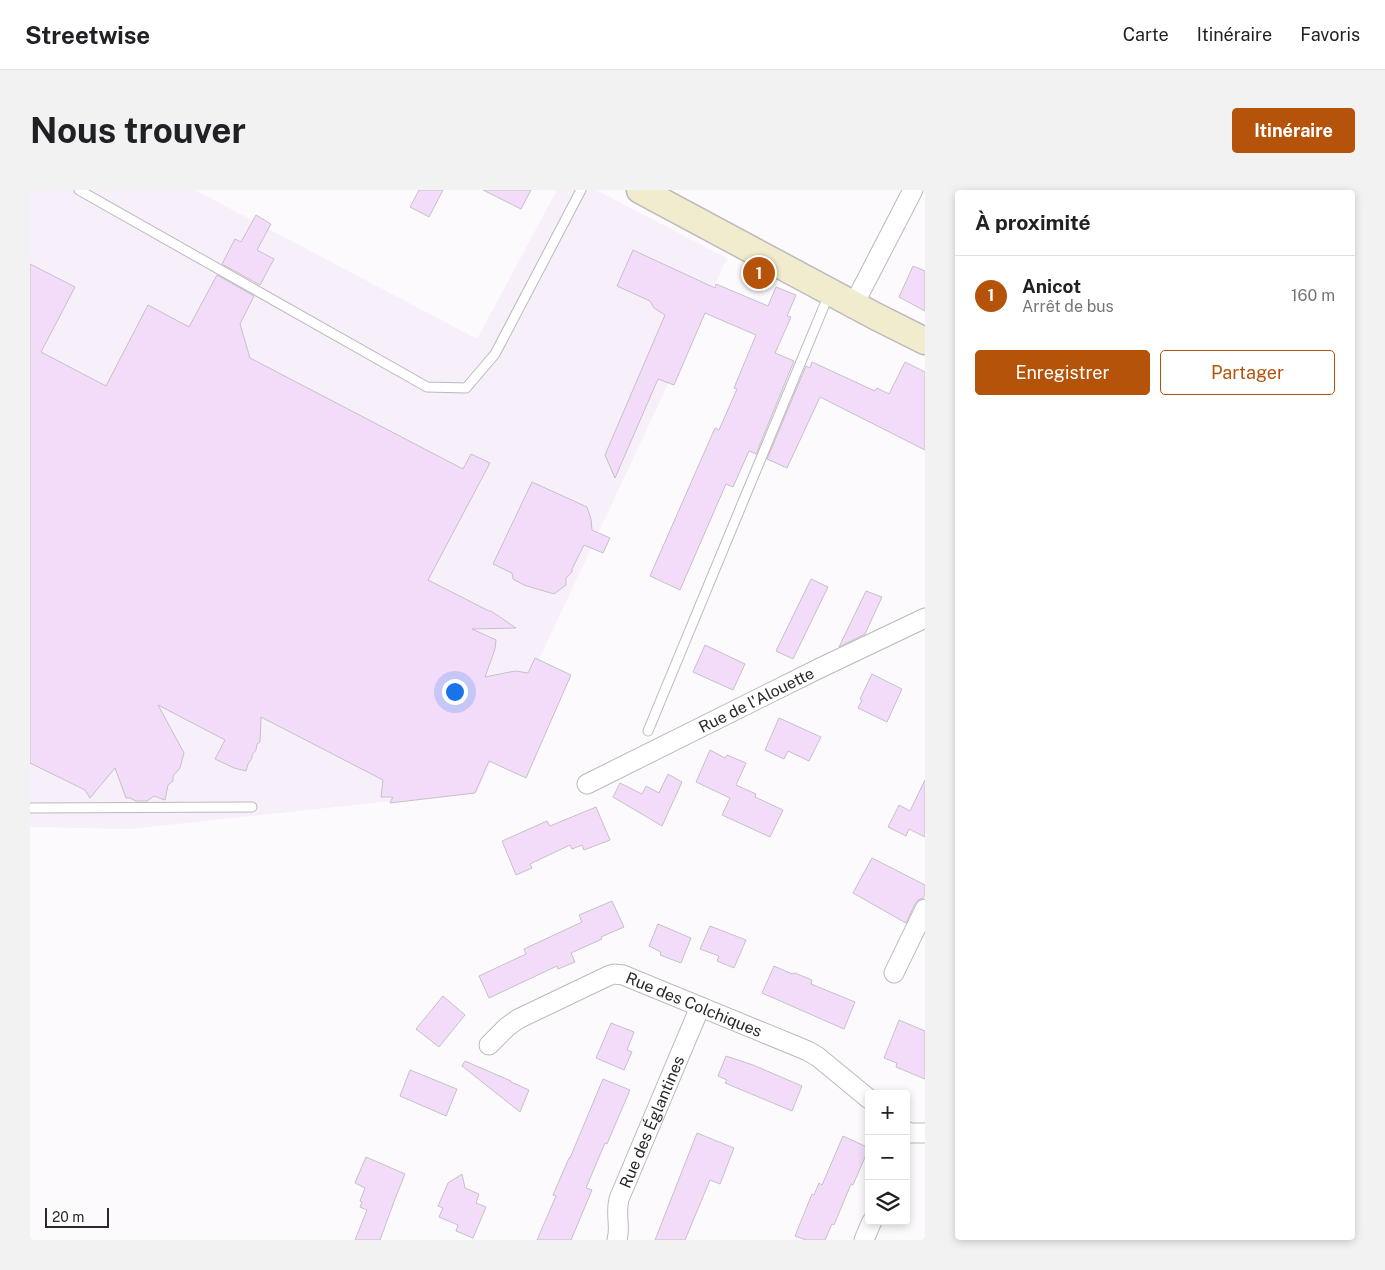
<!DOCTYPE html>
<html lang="fr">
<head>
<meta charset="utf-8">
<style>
	body { margin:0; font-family:"Public Sans",sans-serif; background:#f2f2f2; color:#202124 }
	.controls { position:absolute; right:15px; bottom:15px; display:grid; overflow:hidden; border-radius:5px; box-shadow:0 2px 8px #0003 }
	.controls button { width:45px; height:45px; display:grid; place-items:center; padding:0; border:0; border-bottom:1px solid #e0e0e0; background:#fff; color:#202124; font:25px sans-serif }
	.scale { position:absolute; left:15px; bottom:12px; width:64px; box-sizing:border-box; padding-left:5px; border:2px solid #2a292a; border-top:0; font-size:14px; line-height:18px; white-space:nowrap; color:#2a292a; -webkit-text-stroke:4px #fff; paint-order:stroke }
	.you { position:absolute; left:424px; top:501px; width:18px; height:18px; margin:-12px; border:4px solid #fff; border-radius:50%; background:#1a73e8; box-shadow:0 0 0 8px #1a73e833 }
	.badge { display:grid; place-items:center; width:32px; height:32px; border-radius:50%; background:#b45309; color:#fff; font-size:16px; font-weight:700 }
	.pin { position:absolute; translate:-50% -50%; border:2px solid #fff; box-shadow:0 1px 5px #0006 }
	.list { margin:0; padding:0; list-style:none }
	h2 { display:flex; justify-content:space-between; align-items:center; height:65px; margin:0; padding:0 20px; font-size:21px }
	h2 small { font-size:16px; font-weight:400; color:#757577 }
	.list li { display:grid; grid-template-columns:32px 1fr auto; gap:15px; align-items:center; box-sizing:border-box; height:80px; padding:0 20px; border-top:1px solid #e0e0e0 }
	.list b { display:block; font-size:19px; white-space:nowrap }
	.list p { margin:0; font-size:16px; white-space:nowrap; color:#757577 }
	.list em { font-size:16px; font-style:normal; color:#757577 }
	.actions { display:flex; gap:10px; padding:15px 20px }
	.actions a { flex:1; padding:11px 0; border:1px solid #b45309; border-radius:5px; text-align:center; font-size:18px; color:#b45309 }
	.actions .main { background:#b45309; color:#fff }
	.icon { flex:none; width:28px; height:28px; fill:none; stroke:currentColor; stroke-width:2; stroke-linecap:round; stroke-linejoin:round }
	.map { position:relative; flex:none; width:895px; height:1050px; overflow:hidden; border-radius:5px }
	header { display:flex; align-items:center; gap:30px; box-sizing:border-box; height:70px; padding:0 25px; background:#fff; border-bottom:1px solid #e0e0e0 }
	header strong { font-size:24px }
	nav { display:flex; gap:28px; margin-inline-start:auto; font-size:18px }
	.intro { display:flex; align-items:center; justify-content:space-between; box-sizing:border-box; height:120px; padding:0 30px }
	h1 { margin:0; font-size:35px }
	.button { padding:12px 22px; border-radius:5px; background:#b45309; color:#fff; font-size:18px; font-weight:700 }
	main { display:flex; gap:30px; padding:0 30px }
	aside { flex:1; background:#fff; border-radius:5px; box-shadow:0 2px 8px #0003 }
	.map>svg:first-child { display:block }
	.built { fill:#f7effa }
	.building { fill:#f2dcfa; stroke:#c5c2c6 }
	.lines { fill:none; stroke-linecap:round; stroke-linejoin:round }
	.lane-casing { stroke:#bcb9bd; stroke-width:11 }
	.street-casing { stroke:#bcb9bd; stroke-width:21 }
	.secondary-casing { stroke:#bcb9bd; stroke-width:29 }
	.lane { stroke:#fff; stroke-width:9 }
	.street { stroke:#fff; stroke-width:19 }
	.secondary { stroke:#f2ecce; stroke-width:26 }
	.labels { text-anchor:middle; stroke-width:4; stroke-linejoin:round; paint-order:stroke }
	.street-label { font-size:16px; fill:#2a292a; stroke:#fff }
</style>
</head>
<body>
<header>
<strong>Streetwise</strong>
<nav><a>Carte</a><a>Itinéraire</a><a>Favoris</a></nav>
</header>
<div class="intro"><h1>Nous trouver</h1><a class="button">Itinéraire</a></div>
<main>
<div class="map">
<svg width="895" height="1050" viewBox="0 0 895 1050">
	<rect width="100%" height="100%" fill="#fdfafe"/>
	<path class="built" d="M 0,0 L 165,0 L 447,149 L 527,0 L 566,0 L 697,68 L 447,602 L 100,639 L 0,637 Z"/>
	<path class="building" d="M 389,0 L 413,0 L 399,27 L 380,17 Z
		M 453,0 L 501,0 L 491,19 Z
		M 226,25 L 241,34 L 227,60 L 244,69 L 230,95 L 192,74 L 205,49 L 211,52 Z
		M 603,60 L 685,98 L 686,94 L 738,116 L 746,97 L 766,105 L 757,126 L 761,127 L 745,163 L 764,171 L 726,264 L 719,261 L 703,297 L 696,294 L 650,400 L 620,386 L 685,238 L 689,240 L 707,199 L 704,198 L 726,145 L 675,123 L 644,195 L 628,189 L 585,288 L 575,265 L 635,125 L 624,118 L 620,111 L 587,96 Z
		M 0,74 L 45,97 L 11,162 L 76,196 L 118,115 L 159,137 L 187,85 L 224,106 L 210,134 L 220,168 L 433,279 L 441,264 L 460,273 L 398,390 L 459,421 L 461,421 L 486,438 L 442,439 L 466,450 L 465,459 L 455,487 L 485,481 L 498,483 L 505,468 L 541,485 L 496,588 L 459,571 L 445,603 L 360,613 L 363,607 L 351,607 L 353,590 L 231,527 L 230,552 L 227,554 L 226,560 L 222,565 L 222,568 L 218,574 L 216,581 L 204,578 L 185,569 L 195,550 L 128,515 L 154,563 L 150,578 L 143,586 L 143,591 L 138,595 L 135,610 L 124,606 L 117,611 L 106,611 L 100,608 L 96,608 L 85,578 L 60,608 L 55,600 L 0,573 Z
		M 883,76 L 895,81 L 895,121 L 869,107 Z
		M 782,172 L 845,201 L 847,198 L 859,204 L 875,172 L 895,182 L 895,260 L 790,207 L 757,278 L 737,269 L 776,176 L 780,178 Z
		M 502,292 L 557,317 L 561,329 L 562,340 L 580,348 L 573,363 L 554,355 L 542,379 L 542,382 L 536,388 L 536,395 L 524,404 L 494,395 L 483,389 L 482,383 L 463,374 Z
		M 781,389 L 798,397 L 763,469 L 746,461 Z
		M 836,401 L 852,407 L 835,444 L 809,457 Z
		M 675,455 L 715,474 L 703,500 L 663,482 Z
		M 842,484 L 872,499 L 857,532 L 828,518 L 832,510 L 830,509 Z
		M 749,528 L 791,547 L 779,571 L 758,561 L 754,569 L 735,560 Z
		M 680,560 L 695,568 L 697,565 L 716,573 L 706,595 L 726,604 L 725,607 L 753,620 L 740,647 L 692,625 L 700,608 L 666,592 Z
		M 638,584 L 652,592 L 632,636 L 583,607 L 590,593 L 612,604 L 616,596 L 629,603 Z
		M 895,590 L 895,647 L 879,639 L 876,646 L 858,637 L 869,615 L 880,621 Z
		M 566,617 L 580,650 L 554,660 L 552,655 L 542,659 L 540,655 L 500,674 L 502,678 L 486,685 L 472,651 L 517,631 L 520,636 Z
		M 842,668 L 895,695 L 895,705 L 893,708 L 888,710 L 885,714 L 876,733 L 823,703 Z
		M 582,711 L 594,737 L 571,747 L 572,749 L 541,763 L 545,772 L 528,779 L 527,776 L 459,808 L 449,786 L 496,764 L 494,759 L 552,732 L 549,725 Z
		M 628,734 L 661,748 L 651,773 L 630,765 L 631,762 L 619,756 Z
		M 680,736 L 716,750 L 704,778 L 687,771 L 689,766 L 670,759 Z
		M 744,776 L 762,784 L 765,783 L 782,790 L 781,794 L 825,812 L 814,839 L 732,803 Z
		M 413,806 L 435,825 L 409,857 L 386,839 Z
		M 869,830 L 895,841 L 895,889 L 866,877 L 867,873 L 854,868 Z
		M 581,833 L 604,842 L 597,860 L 602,862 L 594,880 L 566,868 Z
		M 696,866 L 723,875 L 772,896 L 762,921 L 695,893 L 697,890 L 688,886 Z
		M 435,871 L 481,891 L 481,892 L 499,900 L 490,922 L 432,876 Z
		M 380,880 L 427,899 L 416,926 L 370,906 Z
		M 573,889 L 600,900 L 577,954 L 575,953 L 556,998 L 562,1000 L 541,1050 L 507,1050 L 526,1006 L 523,1005 L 539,968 L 540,968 Z
		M 667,943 L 704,958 L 690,994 L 680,990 L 655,1050 L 625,1050 Z
		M 813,946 L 839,958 L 823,995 L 821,994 L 804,1035 L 802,1034 L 795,1050 L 776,1050 L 765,1046 L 782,1004 L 784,1005 L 789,993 L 792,995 Z
		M 336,967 L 375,984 L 365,1009 L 350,1050 L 325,1050 L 337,1020 L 330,1017 L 332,1012 L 330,1011 L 335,998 L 325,993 Z
		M 432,984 L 435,998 L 449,1004 L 446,1013 L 456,1017 L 443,1048 L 426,1041 L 428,1035 L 409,1027 L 413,1018 L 408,1016 L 418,993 Z"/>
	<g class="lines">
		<defs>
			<path id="lane" d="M 49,0 L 397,197 L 436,198 L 465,164 L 551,0
				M 618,541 L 799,104
				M 0,618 L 222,617"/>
			<g id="street">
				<path d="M 824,114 L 883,0"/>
				<path id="s1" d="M 557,594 L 790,478 L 895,428"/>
				<path d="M 864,783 L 895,719"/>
				<path id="s2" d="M 459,855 L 477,837 L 488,829 L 578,786 L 584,784 L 593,785 L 778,861 L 788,867 L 839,909"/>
				<path d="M 876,941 L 879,943 L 895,943"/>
				<path id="s3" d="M 587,1050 C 591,1036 585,1025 589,1009 L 670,817"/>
				<path d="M 834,1050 L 842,1031"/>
			</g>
			<path id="secondary" d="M 610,0 L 845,126 L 895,151"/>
		</defs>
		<use href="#lane" class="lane-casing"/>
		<use href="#street" class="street-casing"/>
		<use href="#secondary" class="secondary-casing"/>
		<use href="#lane" class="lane"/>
		<use href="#street" class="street"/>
		<use href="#secondary" class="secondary"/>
	</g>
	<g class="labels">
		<g class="street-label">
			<text dy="6" stroke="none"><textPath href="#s1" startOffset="189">Rue de l'Alouette</textPath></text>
			<text dy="6" stroke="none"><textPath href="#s2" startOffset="231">Rue des Colchiques</textPath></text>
			<text dy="6" stroke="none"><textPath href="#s3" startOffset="125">Rue des Églantines</textPath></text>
		</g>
	</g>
</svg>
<div class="controls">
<button>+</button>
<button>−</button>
<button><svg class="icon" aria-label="layers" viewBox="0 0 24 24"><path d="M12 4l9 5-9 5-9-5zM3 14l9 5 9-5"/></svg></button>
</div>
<div class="scale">20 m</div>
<div class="you"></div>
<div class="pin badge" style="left:729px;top:83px">1</div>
</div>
<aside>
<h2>À proximité<small></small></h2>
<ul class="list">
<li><span class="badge">1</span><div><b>Anicot</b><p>Arrêt de bus</p></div><em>160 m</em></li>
</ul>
<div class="actions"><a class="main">Enregistrer</a><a>Partager</a></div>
</aside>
</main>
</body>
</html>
